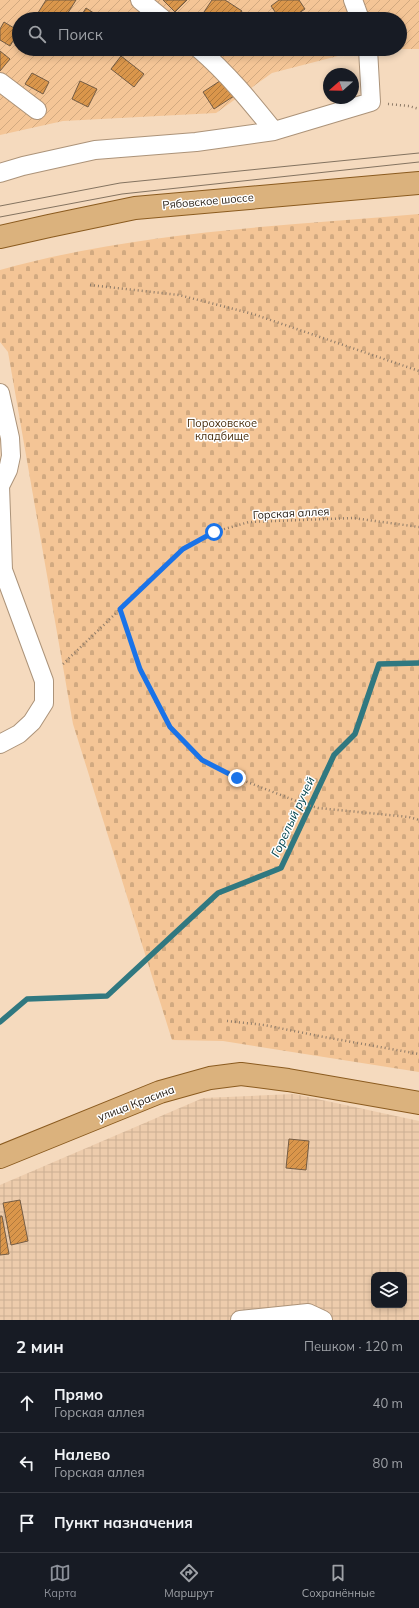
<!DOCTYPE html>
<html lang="ru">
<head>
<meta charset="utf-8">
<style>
	body { margin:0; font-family:Mulish,sans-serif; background:#242831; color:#f1f3f6 }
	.controls { position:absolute; right:12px; bottom:12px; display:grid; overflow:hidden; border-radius:8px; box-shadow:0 2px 6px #0003 }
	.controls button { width:36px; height:36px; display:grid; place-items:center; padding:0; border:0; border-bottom:1px solid #363941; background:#171b24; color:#f1f3f6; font:20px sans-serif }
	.compass { position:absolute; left:323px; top:68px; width:36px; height:36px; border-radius:50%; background:#171b24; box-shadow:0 2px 6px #0003; rotate:250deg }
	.stop { position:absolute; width:12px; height:12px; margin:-9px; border:3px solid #1a73e8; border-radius:50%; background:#fff }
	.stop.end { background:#1a73e8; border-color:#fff; box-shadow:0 1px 4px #0008 }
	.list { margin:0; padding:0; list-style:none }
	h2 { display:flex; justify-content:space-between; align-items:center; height:52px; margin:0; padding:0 16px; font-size:17px }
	h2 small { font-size:13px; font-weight:400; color:#9ea1a6 }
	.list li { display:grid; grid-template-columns:26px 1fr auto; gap:12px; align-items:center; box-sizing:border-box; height:60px; padding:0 16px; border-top:1px solid #363941 }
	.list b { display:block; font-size:15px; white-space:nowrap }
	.list p { margin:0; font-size:13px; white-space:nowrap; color:#9ea1a6 }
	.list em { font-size:13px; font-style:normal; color:#9ea1a6 }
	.icon { flex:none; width:22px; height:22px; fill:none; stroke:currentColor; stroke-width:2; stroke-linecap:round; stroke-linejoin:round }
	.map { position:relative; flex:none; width:419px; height:1320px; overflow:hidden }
	.search { position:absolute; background:#171b24; box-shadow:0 2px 6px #0003; left:12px; right:12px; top:12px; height:44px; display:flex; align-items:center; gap:10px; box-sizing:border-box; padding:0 14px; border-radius:22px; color:#9ea1a6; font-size:15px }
	.sheet { height:232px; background:#171b24 }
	nav { display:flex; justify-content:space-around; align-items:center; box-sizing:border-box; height:56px; border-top:1px solid #363941; background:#171b24; font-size:11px; color:#9ea1a6 }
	nav a { display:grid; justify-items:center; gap:2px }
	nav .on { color:#8c9099 }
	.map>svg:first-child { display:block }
	.industrial { fill:url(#industrial-grid); fill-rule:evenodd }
	.cemetery { fill:url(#cemetery-stones) }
	.garden { fill:url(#garden-furrows) }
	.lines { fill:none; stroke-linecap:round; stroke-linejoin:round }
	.stream { stroke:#307880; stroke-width:5.5 }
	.building { fill:url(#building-hatch); stroke:#745c44 }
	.minor-casing { stroke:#ac9379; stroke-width:20 }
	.major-casing { stroke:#8b5b1f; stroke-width:24 }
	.path { stroke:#8d7a67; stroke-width:2.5; stroke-dasharray:1 3; stroke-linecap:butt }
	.minor { stroke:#fff; stroke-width:18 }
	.major { stroke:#dbb27d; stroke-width:22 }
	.tram { stroke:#847360; stroke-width:1 }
	.route { stroke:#1a73e8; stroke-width:5 }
	.labels { text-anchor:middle; stroke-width:3; stroke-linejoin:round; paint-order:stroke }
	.street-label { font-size:11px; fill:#241a10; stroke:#fff }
	.park-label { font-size:11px; fill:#472c0b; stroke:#fff }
	.water-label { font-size:12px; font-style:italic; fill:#00434c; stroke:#fff }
</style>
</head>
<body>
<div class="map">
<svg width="419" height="1320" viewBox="0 0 419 1320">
	<defs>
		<pattern id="industrial-grid" width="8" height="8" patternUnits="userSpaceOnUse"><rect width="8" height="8" fill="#edccac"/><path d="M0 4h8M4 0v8" fill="none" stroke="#cbaf93"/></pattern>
		<pattern id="cemetery-stones" width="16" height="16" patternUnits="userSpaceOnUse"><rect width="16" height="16" fill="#f4c596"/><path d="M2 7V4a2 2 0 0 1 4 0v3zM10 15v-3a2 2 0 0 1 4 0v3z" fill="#d1a980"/></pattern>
		<pattern id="garden-furrows" width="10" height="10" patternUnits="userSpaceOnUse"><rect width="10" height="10" fill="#f4c596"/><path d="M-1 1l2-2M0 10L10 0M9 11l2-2" fill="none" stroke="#d1a980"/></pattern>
		<pattern id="building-hatch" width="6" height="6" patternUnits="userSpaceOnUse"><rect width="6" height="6" fill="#da964b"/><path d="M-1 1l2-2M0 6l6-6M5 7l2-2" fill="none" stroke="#b17a3d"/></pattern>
	</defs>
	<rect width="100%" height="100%" fill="#f5dabe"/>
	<path class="industrial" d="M 294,1094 L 419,1121 L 419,1320 L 0,1320 L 0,1185 L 203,1098 ZM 374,1275 L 404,1275 L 404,1305 L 374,1305 Z"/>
	<path class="cemetery" d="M 419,214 L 419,1072 L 223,1041 L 172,1040 L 73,724 L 8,352 L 0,342 L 0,270 C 136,232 279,226 419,214 Z"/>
	<path class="garden" d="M 0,0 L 419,0 L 419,49 L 400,49 L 400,19 L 19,19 L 19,49 L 365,49 L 272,73 L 216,113 L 63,121 L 0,135 Z"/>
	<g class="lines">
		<path class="stream" d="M 0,1022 L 27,999 L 107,996 L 218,893 L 281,868 L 334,755 L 355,734 L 379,664 L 419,663"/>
	</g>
	<path class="building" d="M 46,0 L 76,0 L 64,19 L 41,19 L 36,16 Z
		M 163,0 L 187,0 L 175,12 Z
		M 212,0 L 225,0 L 242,11 L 237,19 L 202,19 L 200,18 Z
		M 279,0 L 299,0 L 305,9 L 290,19 L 280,19 L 271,6 Z
		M 86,8 L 103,19 L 79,19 Z
		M 4,22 L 19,31 L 10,46 L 0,40 L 0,29 Z
		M 0,51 L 10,59 L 0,71 Z
		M 121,56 L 144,74 L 134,87 L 111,69 Z
		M 32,73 L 49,82 L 43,94 L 25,84 Z
		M 226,77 L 237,94 L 214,109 L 203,92 Z
		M 80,81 L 97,89 L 88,107 L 72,99 Z
		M 289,1139 L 309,1141 L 306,1170 L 286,1168 Z
		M 20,1200 L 28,1241 L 11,1245 L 3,1203 Z
		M 0,1216 L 2,1216 L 9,1254 L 0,1255 Z"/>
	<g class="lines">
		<defs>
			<path id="minor" d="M 140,0 L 163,19
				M 353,0 L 360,19
				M 199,49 C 227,73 250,101 274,131
				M 0,82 L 37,110
				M 0,173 L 23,166 L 95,150 L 196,142 L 274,131 L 371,102 L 368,49
				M 0,393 L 10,438 L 11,456 L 8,470 L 0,486 L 3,570 L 44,681 L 44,703 L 32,722 L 19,734 L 0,744
				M 240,1320 L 308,1313 L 323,1320"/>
			<path id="major" d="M 0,237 L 49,226 L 135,208 L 419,183
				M 0,1157 L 160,1092 L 210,1078 L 241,1074 L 288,1080 L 419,1103"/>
		</defs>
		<use href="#minor" class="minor-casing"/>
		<use href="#major" class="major-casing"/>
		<path class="path" d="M 388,104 L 409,106 L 419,109
			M 90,285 L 179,295 L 253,314 L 419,371
			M 120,609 L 140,669 L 170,727 L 202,760 L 237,778 L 304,804 L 318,808 L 409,817 L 419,820
			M 63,664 L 183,549 L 214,532 L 249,522 L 353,518 L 419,527
			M 227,1021 L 264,1025 L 324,1037 L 419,1054"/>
		<use href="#minor" class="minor"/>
		<use href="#major" class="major"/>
		<path class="tram" d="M 0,206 L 120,183 L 419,153
			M 0,217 L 122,194 L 419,162"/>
	</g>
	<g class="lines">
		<path class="route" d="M 214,532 L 183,549 L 120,609 L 140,669 L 170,727 L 202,760 L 237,778"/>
	</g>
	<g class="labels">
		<g class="street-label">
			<text transform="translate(208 201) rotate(-5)" y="4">Рябовское шоссе</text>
			<text transform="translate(291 513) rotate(-3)" y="4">Горская аллея</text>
			<text transform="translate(136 1103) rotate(-21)" y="4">улица Красина</text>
		</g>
		<g class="park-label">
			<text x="222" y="427">Пороховское<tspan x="222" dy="13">кладбище</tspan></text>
		</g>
		<g class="water-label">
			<text transform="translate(293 817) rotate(-65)" y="4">Горелый ручей</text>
		</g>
	</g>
</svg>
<div class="controls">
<button><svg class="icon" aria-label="layers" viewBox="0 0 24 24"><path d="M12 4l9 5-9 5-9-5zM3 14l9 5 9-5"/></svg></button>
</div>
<svg class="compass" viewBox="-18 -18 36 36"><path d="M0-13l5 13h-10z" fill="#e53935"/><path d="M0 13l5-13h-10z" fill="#9ea1a6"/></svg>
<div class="stop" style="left:214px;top:532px"></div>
<div class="stop end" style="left:237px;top:778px"></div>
<div class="search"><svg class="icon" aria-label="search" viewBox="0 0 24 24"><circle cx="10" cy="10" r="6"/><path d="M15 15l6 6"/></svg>Поиск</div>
</div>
<section class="sheet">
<h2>2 мин<small>Пешком · 120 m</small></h2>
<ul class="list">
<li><svg class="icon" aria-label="ahead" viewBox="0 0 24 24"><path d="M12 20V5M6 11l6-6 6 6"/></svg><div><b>Прямо</b><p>Горская аллея</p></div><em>40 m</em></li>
<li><svg class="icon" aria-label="left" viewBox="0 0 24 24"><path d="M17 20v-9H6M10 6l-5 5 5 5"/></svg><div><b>Налево</b><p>Горская аллея</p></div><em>80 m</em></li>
<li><svg class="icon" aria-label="arrive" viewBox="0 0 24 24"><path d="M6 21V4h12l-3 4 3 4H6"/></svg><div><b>Пункт назначения</b></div></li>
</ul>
</section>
<nav>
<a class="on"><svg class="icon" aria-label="map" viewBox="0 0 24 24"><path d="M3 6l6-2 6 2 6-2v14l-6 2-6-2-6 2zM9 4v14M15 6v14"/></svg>Карта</a>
<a><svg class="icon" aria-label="directions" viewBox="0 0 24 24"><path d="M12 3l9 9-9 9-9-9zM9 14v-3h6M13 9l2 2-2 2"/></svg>Маршрут</a>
<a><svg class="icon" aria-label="saved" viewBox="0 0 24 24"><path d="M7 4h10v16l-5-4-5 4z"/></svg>Сохранённые</a>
</nav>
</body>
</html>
